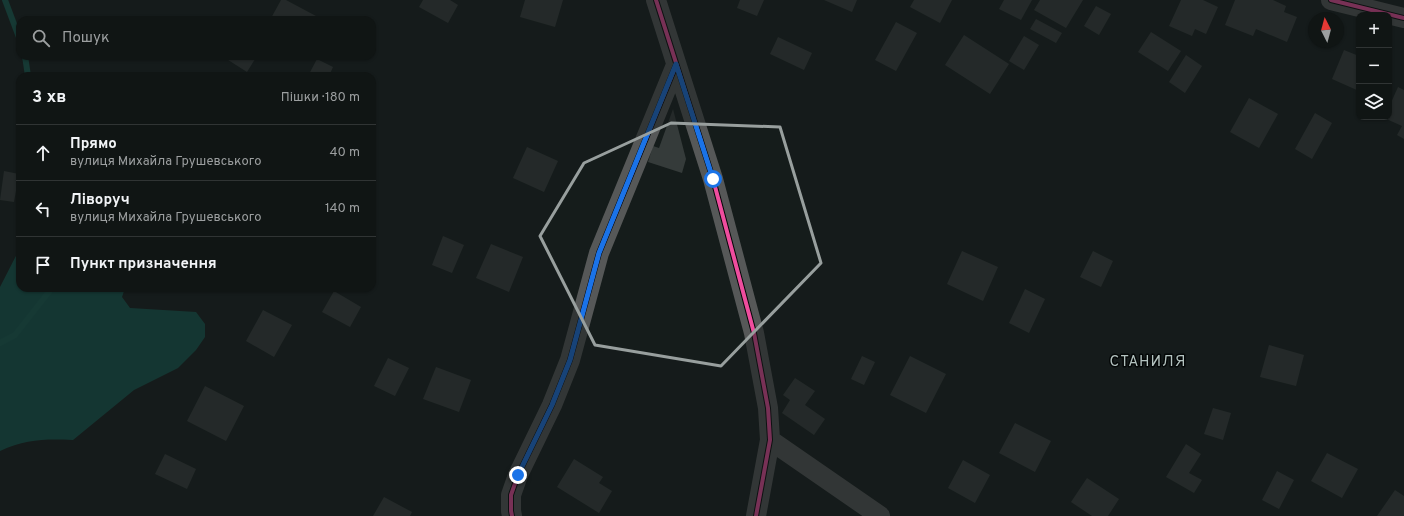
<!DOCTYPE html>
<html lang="uk">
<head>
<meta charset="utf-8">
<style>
	body { margin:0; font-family:Overpass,sans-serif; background:#1e2222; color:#f1f3f6 }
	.controls { position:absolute; right:12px; top:12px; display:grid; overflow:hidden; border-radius:8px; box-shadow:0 1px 3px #0004 }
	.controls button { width:36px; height:36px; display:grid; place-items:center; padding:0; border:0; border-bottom:1px solid #303434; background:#101514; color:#f1f3f6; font:20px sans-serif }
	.compass { position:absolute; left:1308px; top:12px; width:36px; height:36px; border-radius:50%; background:#101514; box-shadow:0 1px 3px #0004; rotate:354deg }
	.stop { position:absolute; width:12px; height:12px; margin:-9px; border:3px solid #1a73e8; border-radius:50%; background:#fff }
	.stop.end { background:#1a73e8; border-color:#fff; box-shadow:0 1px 4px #0008 }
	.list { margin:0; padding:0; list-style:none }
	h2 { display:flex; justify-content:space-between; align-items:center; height:52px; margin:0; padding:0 16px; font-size:17px }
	h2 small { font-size:13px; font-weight:400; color:#9c9fa0 }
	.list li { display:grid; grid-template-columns:26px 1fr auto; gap:12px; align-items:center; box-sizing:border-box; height:56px; padding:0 16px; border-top:1px solid #303434 }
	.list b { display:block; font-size:15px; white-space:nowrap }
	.list p { margin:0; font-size:13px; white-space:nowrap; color:#9c9fa0 }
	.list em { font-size:13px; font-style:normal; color:#9c9fa0 }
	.icon { flex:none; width:22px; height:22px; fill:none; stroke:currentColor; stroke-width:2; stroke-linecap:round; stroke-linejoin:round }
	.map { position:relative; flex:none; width:1404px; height:516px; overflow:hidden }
	.search { position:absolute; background:#101514; box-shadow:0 1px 3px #0004; left:16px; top:16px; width:360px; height:44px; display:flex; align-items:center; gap:10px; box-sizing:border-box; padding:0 14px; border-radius:12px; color:#9c9fa0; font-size:15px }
	.panel { position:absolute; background:#101514; box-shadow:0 1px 3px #0004; left:16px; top:72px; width:360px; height:220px; border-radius:12px }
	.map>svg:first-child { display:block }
	.forest { fill:#13584f }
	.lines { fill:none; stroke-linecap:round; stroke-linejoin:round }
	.stream { stroke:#175d53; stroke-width:6 }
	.building { fill:#353b3a }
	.minor { stroke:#565858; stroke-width:20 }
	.cycleway-casing { stroke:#040707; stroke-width:6 }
	.cycleway { stroke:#ef4d9e; stroke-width:4 }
	.route { stroke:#1a73e8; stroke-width:5 }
	.marked { fill:none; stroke:#989f9e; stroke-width:3; stroke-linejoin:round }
	.labels { text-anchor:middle; stroke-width:3; stroke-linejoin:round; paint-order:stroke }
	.quarter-label { font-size:15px; letter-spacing:1px; fill:#b4c3c0; stroke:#040707 }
</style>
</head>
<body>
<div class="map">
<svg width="1404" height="516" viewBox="0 0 1404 516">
	<rect width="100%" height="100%" fill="#151c1b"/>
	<path class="forest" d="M 20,248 L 20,288 L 125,288 L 122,297 L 130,308 L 196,312 L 205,324 L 205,337 L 196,350 L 178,368 L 134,390 L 73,440 C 45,439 26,439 0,451 L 0,287 Z"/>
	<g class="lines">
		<path class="stream" d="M 5,0 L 20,40
			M 25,56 L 28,76
			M 0,343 L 15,335 L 52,288"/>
	</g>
	<path class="building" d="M 281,0 L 286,0 L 316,16 L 314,20 L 270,20 Z
		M 423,0 L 450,0 L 458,5 L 448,23 L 419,7 Z
		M 525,0 L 563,0 L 555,27 L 520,17 Z
		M 740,0 L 764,0 L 757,16 L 737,8 Z
		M 824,0 L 857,0 L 852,12 Z
		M 914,0 L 952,0 L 940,23 L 910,7 Z
		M 1004,0 L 1032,0 L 1021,20 L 999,9 Z
		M 1040,0 L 1083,0 L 1066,28 L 1034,10 Z
		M 1181,0 L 1203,0 L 1218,7 L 1206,34 L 1195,29 L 1192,36 L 1169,26 Z
		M 1235,0 L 1273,0 L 1286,6 L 1284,12 L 1297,17 L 1287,42 L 1256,29 L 1253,36 L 1225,25 Z
		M 1096,6 L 1111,14 L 1099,35 L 1084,26 Z
		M 1036,19 L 1062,33 L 1056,43 L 1030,29 Z
		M 896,22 L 917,33 L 896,71 L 875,60 Z
		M 1151,32 L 1181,51 L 1168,71 L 1138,52 Z
		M 964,35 L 1009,64 L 990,94 L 945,65 Z
		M 1024,36 L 1039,45 L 1024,70 L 1009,61 Z
		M 778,37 L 812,53 L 804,70 L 770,54 Z
		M 1344,50 L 1359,56 L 1359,91 L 1332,79 Z
		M 1186,55 L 1202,66 L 1185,93 L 1169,82 Z
		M 227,56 L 257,56 L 247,72 L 225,58 Z
		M 317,59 L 333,67 L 329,76 L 308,76 Z
		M 1398,87 L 1404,90 L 1404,139 L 1397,135 L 1402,126 L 1382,117 L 1389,117 L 1389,107 Z
		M 1249,98 L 1278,114 L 1259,148 L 1230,132 Z
		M 673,109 L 686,159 L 682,173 L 648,162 L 653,146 L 659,148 Z
		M 1315,113 L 1332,123 L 1312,159 L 1295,149 Z
		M 527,147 L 558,161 L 544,192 L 513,178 Z
		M 4,171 L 19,174 L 14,202 L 0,200 Z
		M 443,236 L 464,245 L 452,273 L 432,265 Z
		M 491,244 L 523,257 L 509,292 L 476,278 Z
		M 962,251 L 998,267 L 983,301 L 947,284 Z
		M 1093,251 L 1113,261 L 1101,287 L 1080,277 Z
		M 1025,289 L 1045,299 L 1029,333 L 1009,323 Z
		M 334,291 L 361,307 L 350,327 L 322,312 Z
		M 263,310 L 292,325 L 274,357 L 246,341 Z
		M 1269,345 L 1304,355 L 1296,386 L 1260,377 Z
		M 862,356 L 875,362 L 864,385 L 851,379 Z
		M 910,356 L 946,374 L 926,413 L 890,395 Z
		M 388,358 L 409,368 L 395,396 L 374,386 Z
		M 436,367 L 471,380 L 459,412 L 423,399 Z
		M 795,378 L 815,391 L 805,405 L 825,419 L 814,435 L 782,413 L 790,400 L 783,395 Z
		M 205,386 L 244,406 L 226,441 L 187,421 Z
		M 1213,408 L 1231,413 L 1223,440 L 1204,434 Z
		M 1015,423 L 1051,441 L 1035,472 L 999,453 Z
		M 1186,444 L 1201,454 L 1189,473 L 1202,480 L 1194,493 L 1166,477 Z
		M 1327,453 L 1358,469 L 1342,498 L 1311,481 Z
		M 165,454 L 196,469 L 187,489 L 155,474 Z
		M 574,459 L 603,477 L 599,483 L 612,491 L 599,513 L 557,487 Z
		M 963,460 L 990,475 L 975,503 L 948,488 Z
		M 1277,471 L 1294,480 L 1279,509 L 1262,500 Z
		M 1087,478 L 1119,499 L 1108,516 L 1092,516 L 1071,502 Z
		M 1395,490 L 1404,496 L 1404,516 L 1377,516 Z
		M 384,497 L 412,512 L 410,516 L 373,516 Z"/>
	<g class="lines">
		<path class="minor" d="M 656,0 L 713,179 L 754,333 L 768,408 L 770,440 L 756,516
			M 1331,0 L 1404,18
			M 770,440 L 880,516
			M 512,516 L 511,511 L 511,495 L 518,475 L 552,405 L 570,360 L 599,253 L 676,65"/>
		<defs>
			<path id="cycleway" d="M 656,0 L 713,179 L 754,333 L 768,408 L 770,440 L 756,516
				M 1331,0 L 1404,18
				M 512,516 L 511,511 L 511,495 L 518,475 L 552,405 L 570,360 L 599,253 L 676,65"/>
		</defs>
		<use href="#cycleway" class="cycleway-casing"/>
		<use href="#cycleway" class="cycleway"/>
	</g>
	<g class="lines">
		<path class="route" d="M 518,475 L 552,405 L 570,360 L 599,253 L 676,64 L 713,179"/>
	</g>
	<path d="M0 0H1404V516H0ZM 671,123 L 780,127 L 821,263 L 721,366 L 595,345 L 540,236 L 584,163 Z" fill="#151c1b" fill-opacity=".55" fill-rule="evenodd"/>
	<path class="marked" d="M 671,123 L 780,127 L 821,263 L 721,366 L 595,345 L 540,236 L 584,163 Z"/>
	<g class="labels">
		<g class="quarter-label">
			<text x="1148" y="366">СТАНИЛЯ</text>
		</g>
	</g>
</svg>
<div class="controls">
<button>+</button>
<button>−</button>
<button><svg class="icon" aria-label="layers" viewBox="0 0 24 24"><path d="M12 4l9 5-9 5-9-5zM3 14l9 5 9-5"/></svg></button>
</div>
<svg class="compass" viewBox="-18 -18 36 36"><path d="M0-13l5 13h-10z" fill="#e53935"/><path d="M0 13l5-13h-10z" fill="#9c9fa0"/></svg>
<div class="stop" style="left:713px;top:179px"></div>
<div class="stop end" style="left:518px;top:475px"></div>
<div class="search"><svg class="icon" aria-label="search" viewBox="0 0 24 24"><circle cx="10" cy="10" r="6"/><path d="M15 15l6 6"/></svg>Пошук</div>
<section class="panel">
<h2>3 хв<small>Пішки · 180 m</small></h2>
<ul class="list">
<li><svg class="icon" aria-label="ahead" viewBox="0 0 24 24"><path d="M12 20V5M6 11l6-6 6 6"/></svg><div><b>Прямо</b><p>вулиця Михайла Грушевського</p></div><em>40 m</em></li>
<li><svg class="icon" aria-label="left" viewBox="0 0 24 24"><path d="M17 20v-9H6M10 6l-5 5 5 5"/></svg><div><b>Ліворуч</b><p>вулиця Михайла Грушевського</p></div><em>140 m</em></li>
<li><svg class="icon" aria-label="arrive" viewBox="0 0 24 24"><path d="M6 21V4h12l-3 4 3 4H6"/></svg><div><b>Пункт призначення</b></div></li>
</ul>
</section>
</div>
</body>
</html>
